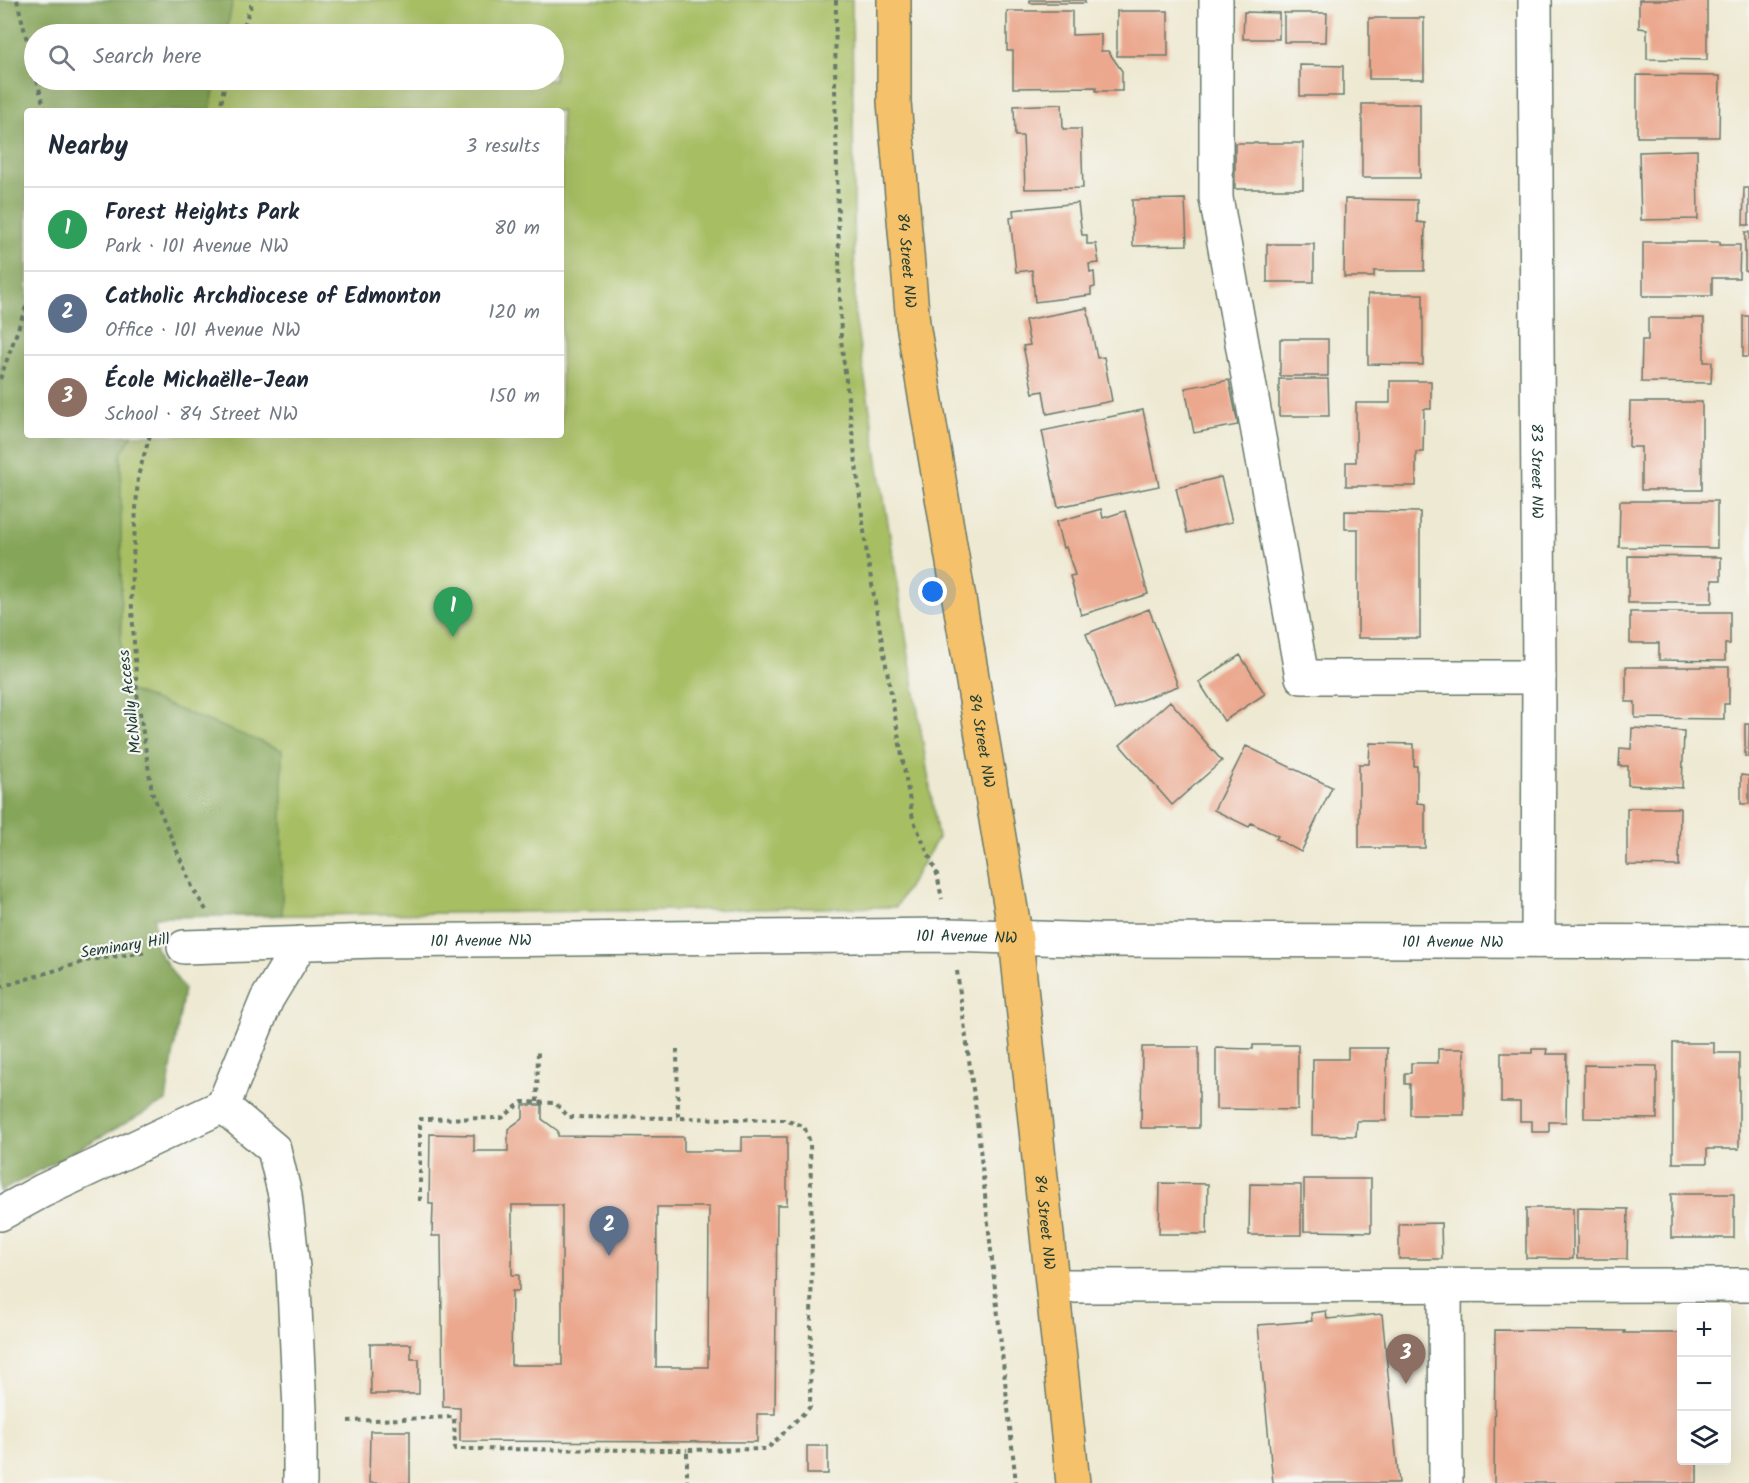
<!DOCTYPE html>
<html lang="en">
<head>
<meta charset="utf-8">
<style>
	body { margin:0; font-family:Kalam,sans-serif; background:#f2f2f3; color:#1f2937 }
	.controls { position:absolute; right:18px; bottom:18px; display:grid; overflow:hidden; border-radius:6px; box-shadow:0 6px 24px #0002 }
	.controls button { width:54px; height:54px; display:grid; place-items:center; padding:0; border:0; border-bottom:2px solid #e0e1e3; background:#fff; color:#1f2937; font:30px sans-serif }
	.you { position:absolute; left:933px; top:592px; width:21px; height:21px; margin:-15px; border:4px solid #fff; border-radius:50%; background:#1a73e8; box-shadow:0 0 0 9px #1a73e833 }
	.badge { display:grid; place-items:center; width:39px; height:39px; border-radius:50%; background:#c8321e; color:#fff; font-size:20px; font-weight:700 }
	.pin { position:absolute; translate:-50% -50px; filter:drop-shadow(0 2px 3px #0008) }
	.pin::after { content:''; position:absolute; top:32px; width:21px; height:18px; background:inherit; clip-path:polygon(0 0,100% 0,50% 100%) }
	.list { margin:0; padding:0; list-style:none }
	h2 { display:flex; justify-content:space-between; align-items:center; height:78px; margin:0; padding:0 24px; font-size:26px }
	h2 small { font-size:20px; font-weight:400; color:#747a83 }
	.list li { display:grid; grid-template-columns:39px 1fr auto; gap:18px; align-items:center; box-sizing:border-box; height:84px; padding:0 24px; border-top:2px solid #e0e1e3 }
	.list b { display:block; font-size:22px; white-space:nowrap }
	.list p { margin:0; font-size:20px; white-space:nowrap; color:#747a83 }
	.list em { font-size:20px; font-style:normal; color:#747a83 }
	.icon { flex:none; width:33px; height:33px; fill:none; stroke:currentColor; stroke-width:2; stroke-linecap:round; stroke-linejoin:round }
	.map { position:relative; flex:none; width:1749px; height:1483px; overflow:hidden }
	.search { position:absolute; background:#fff; box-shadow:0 6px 24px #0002; left:24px; top:24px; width:540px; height:66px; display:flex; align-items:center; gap:15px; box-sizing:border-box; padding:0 21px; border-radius:33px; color:#747a83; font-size:22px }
	.panel { position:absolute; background:#fff; box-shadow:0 6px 24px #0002; left:24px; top:108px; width:540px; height:330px; border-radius:6px }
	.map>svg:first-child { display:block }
	.green { fill:#a7be63; stroke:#637e4c; stroke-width:1.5; fill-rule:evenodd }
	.forest { fill:#85a559; stroke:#527146; stroke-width:1.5 }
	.building { fill:#eba88e; fill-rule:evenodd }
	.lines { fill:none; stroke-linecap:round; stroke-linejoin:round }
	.minor-casing { stroke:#67796b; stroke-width:36 }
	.major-casing { stroke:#67796b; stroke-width:36 }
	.path { stroke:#67796b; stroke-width:4; stroke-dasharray:4.5 4.5; stroke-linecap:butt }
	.minor { stroke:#fff; stroke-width:33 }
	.major { stroke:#f5c16b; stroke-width:33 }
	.labels { text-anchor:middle; stroke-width:4.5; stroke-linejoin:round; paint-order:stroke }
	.street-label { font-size:16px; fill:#1f3d34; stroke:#f6f6f2 }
</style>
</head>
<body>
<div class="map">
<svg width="1749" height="1483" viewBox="0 0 1749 1483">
	<rect width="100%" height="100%" fill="#f6f6f2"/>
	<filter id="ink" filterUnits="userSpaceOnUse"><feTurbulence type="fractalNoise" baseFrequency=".0167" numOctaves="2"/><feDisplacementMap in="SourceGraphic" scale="12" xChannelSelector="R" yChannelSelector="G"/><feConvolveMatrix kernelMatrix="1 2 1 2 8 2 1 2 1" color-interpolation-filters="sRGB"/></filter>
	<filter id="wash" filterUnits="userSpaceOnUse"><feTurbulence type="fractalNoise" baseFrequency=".008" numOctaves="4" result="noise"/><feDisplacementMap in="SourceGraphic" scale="24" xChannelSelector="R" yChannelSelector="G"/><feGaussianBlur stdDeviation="1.35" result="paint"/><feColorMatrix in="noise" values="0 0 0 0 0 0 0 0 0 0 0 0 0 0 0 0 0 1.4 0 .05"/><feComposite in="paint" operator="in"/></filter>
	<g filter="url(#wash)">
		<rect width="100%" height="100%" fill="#eee9d2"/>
		<path class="green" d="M 0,0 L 852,0 L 855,316 L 938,838 L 896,907 L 154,917 L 0,951 ZM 34,34 L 554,34 L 554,80 L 34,80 ZM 27,111 L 561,111 L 561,435 L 27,435 Z"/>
		<path class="forest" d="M 0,0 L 233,0 L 226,34 L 34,34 L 34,80 L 216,80 L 210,111 L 27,111 L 27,435 L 133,435 L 121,453 L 121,687 L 282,750 L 282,915 L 154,917 L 156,948 L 184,989 L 166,1101 L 0,1192 Z"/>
		<g id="blocks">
			<path class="building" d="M 1030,0 L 1085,0 L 1085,3 L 1030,3 Z
				M 1639,0 L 1707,0 L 1707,60 L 1647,59 L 1647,29 L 1639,28 Z
				M 1007,11 L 1072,11 L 1072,35 L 1101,34 L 1101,51 L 1108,51 L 1122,71 L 1122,91 L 1096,91 L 1096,87 L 1013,88 L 1013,51 L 1007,51 Z
				M 1117,11 L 1168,11 L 1168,56 L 1117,56 Z
				M 1244,12 L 1279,13 L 1279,39 L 1243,39 Z
				M 1284,13 L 1327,13 L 1326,42 L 1284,42 Z
				M 1369,18 L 1424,18 L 1424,79 L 1369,79 Z
				M 1300,65 L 1343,66 L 1343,96 L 1300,96 Z
				M 1637,75 L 1720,76 L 1719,137 L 1637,137 Z
				M 1062,104 L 1063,129 L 1081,129 L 1083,188 L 1025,189 L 1023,136 L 1015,136 L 1014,106 Z
				M 1362,104 L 1420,104 L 1420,178 L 1362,178 Z
				M 1235,143 L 1303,143 L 1303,189 L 1235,189 Z
				M 1697,150 L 1698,219 L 1641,220 L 1639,152 Z
				M 1744,188 L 1749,188 L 1749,225 L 1743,225 Z
				M 1185,199 L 1187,245 L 1133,246 L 1132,200 Z
				M 1345,199 L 1417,200 L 1417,222 L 1425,223 L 1424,271 L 1374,271 L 1374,277 L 1344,277 Z
				M 1078,203 L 1082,235 L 1087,235 L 1087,244 L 1096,244 L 1099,263 L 1089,264 L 1090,273 L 1094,272 L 1095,287 L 1091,288 L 1091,295 L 1035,302 L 1032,270 L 1016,272 L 1010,218 L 1014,217 L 1013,210 Z
				M 1745,232 L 1749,232 L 1749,271 L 1745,271 Z
				M 1643,242 L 1720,242 L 1720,245 L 1740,245 L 1739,278 L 1712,278 L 1712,296 L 1643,296 Z
				M 1267,244 L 1314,244 L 1314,282 L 1267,282 Z
				M 1368,294 L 1423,294 L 1423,365 L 1368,364 Z
				M 1087,308 L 1097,358 L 1104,357 L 1112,401 L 1047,414 L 1043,391 L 1033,393 L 1023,346 L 1030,345 L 1025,320 Z
				M 1743,316 L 1749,316 L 1749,357 L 1743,357 Z
				M 1648,318 L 1704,318 L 1704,362 L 1712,362 L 1711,383 L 1641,382 L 1642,340 L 1648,340 Z
				M 1280,339 L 1328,339 L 1328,376 L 1280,376 Z
				M 1279,379 L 1328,379 L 1329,416 L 1279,416 Z
				M 1229,380 L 1238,425 L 1194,433 L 1185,388 Z
				M 1390,381 L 1431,381 L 1431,409 L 1424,409 L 1423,452 L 1416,452 L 1416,486 L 1346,486 L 1346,462 L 1356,462 L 1356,403 L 1390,403 Z
				M 1630,402 L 1702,402 L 1702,490 L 1641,490 L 1641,447 L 1629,447 Z
				M 1143,410 L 1159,486 L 1058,507 L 1042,431 Z
				M 1221,477 L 1232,522 L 1187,533 L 1176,488 Z
				M 1620,501 L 1717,501 L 1717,548 L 1619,547 Z
				M 1101,509 L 1103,518 L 1125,511 L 1148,594 L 1081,615 L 1070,576 L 1075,575 L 1066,547 L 1063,548 L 1056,522 Z
				M 1345,511 L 1420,512 L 1420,638 L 1358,638 L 1358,529 L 1345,529 Z
				M 1628,556 L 1721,557 L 1721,580 L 1712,580 L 1712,603 L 1628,603 Z
				M 1149,609 L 1178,686 L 1115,710 L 1086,634 Z
				M 1630,612 L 1730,612 L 1730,644 L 1725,644 L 1725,661 L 1659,660 L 1659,643 L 1630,643 Z
				M 1240,655 L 1265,694 L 1224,721 L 1199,682 Z
				M 1626,667 L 1729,667 L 1729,704 L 1724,704 L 1724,719 L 1635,718 L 1635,702 L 1626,702 Z
				M 1170,701 L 1222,761 L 1172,805 L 1120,745 Z
				M 1745,724 L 1749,724 L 1749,757 L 1745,757 Z
				M 1632,728 L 1684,731 L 1682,788 L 1628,785 L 1628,766 L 1619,766 L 1620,748 L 1631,749 Z
				M 1370,743 L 1414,744 L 1414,766 L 1417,766 L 1417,803 L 1425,804 L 1425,848 L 1359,848 L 1359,764 L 1369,764 Z
				M 1246,746 L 1332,787 L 1301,852 L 1276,839 L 1278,836 L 1251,823 L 1249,827 L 1214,810 Z
				M 1741,775 L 1749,776 L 1749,804 L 1741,804 Z
				M 1627,808 L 1680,808 L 1679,866 L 1627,865 Z
				M 1673,1043 L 1714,1043 L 1714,1053 L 1739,1053 L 1739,1149 L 1707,1149 L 1707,1163 L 1673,1163 Z
				M 1253,1045 L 1298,1045 L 1298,1110 L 1216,1109 L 1216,1048 L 1253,1049 Z
				M 1142,1047 L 1199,1047 L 1199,1128 L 1141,1128 Z
				M 1348,1048 L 1387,1048 L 1386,1121 L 1357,1121 L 1356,1136 L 1312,1135 L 1313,1059 L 1348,1059 Z
				M 1438,1049 L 1464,1049 L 1464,1115 L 1410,1115 L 1410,1084 L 1405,1084 L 1405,1073 L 1411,1073 L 1411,1063 L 1438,1063 Z
				M 1532,1049 L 1547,1049 L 1546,1054 L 1567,1054 L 1566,1122 L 1549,1122 L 1549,1132 L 1532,1132 L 1532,1121 L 1520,1121 L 1520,1102 L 1501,1102 L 1501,1053 L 1532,1053 Z
				M 1584,1065 L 1657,1066 L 1657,1119 L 1584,1118 Z
				M 523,1105 L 542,1105 L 542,1119 L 558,1131 L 558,1136 L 684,1137 L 684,1151 L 742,1151 L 742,1137 L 787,1137 L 787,1205 L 777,1205 L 775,1414 L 757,1414 L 757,1442 L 460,1441 L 460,1408 L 443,1407 L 441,1236 L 432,1236 L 433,1204 L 429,1204 L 430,1134 L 474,1135 L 474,1151 L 508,1151 L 508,1129 L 523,1118 ZM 512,1205 L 562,1205 L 562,1365 L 511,1365 L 512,1291 L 519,1291 L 519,1275 L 512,1275 ZM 657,1207 L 709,1207 L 708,1367 L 656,1367 Z
				M 1304,1179 L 1371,1179 L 1371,1232 L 1304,1231 Z
				M 1160,1183 L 1208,1184 L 1207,1234 L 1159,1234 Z
				M 1250,1184 L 1301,1185 L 1301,1235 L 1249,1235 Z
				M 1671,1194 L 1734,1194 L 1734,1238 L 1671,1238 Z
				M 1526,1208 L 1573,1208 L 1573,1259 L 1526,1258 Z
				M 1577,1208 L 1628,1209 L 1627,1259 L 1577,1259 Z
				M 1441,1223 L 1442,1259 L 1399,1259 L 1399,1224 Z
				M 1326,1311 L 1327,1319 L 1382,1314 L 1399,1483 L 1273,1483 L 1258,1325 L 1312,1321 L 1311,1313 Z
				M 1495,1330 L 1625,1331 L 1624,1333 L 1682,1333 L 1682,1460 L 1697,1460 L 1697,1483 L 1494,1483 Z
				M 370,1344 L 411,1344 L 411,1359 L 419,1359 L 419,1394 L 371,1394 Z
				M 370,1431 L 410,1431 L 410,1483 L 369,1483 Z
				M 807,1446 L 828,1446 L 828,1474 L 807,1474 Z"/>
		</g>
	</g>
	<g filter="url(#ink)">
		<use href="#blocks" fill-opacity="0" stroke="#67796b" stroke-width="1.5"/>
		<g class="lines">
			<defs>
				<g id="minor">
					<path d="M 1216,0 L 1216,198 L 1302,677 L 1539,677"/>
					<path id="s1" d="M 1535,0 L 1539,677 L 1538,941"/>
					<path id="s2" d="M 184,947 L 376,941 L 950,935 L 1099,940 L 1749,942"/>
					<path d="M 223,1106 L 274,1149 L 285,1195 L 293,1268 L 300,1409 L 300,1483"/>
					<path d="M 0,1214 L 42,1191 L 223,1106 L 267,999 L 301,943"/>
					<path d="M 1053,1286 L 1749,1285"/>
					<path d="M 1445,1286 L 1446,1483"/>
				</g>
				<g id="major">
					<path id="s3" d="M 894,0 L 894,102 L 913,324 L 1016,939 L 1073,1483"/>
				</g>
			</defs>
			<use href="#minor" class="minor-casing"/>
			<use href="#major" class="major-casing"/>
			<path class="path" d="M 17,0 L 34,69
				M 836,0 L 835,87 L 841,339 L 867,556 L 913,819 L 937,874 L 942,899
				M 241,34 L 253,0
				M 37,80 L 45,111
				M 220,111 L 225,80
				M 0,379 L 27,304
				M 150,435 L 138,476 L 131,592 L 137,693 L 152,792 L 193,889 L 206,910
				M 957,971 L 976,1111 L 1016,1483
				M 0,987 L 90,960 L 148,952
				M 677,1049 L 678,1118 L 784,1120 L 804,1126 L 810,1142 L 812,1238 L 810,1407 L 767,1449 L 687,1450 L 687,1483
				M 537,1102 L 538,1051
				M 420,1201 L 420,1119 L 502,1118 L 522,1102 L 555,1103 L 569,1117 L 678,1118
				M 348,1421 L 454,1417 L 455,1449 L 687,1450"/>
			<use href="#minor" class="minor"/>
			<use href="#major" class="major"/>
		</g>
	</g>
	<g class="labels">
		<g class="street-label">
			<text dy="6" stroke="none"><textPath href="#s3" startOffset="261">84 Street NW</textPath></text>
			<text dy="6" stroke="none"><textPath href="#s1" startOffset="471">83 Street NW</textPath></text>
			<text transform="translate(129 702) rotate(-97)" y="6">McNally Access</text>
			<text dy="6" stroke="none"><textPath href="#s3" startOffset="747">84 Street NW</textPath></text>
			<text dy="6" stroke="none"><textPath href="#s2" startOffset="783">101 Avenue NW</textPath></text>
			<text dy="6" stroke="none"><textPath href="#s2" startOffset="297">101 Avenue NW</textPath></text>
			<text dy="6" stroke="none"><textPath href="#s2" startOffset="1269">101 Avenue NW</textPath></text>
			<text transform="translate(125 945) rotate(-9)" y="6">Seminary Hill</text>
			<text dy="6" stroke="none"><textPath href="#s3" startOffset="1233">84 Street NW</textPath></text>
		</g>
	</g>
</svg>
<div class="controls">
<button>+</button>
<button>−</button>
<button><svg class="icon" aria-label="layers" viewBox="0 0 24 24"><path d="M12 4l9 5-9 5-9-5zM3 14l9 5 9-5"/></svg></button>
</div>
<div class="you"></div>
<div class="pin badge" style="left:453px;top:637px;background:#2e9e5b">1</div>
<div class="pin badge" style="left:609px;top:1256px;background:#5c6f8a">2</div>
<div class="pin badge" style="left:1406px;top:1384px;background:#8d6e63">3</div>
<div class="search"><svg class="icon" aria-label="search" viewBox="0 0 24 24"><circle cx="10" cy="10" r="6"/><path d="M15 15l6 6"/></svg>Search here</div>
<section class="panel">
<h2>Nearby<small>3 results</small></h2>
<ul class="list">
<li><span class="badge" style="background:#2e9e5b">1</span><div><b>Forest Heights Park</b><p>Park · 101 Avenue NW</p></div><em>80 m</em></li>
<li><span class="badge" style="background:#5c6f8a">2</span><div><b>Catholic Archdiocese of Edmonton</b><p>Office · 101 Avenue NW</p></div><em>120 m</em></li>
<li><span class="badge" style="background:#8d6e63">3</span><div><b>École Michaëlle-Jean</b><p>School · 84 Street NW</p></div><em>150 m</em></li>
</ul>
</section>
</div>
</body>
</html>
